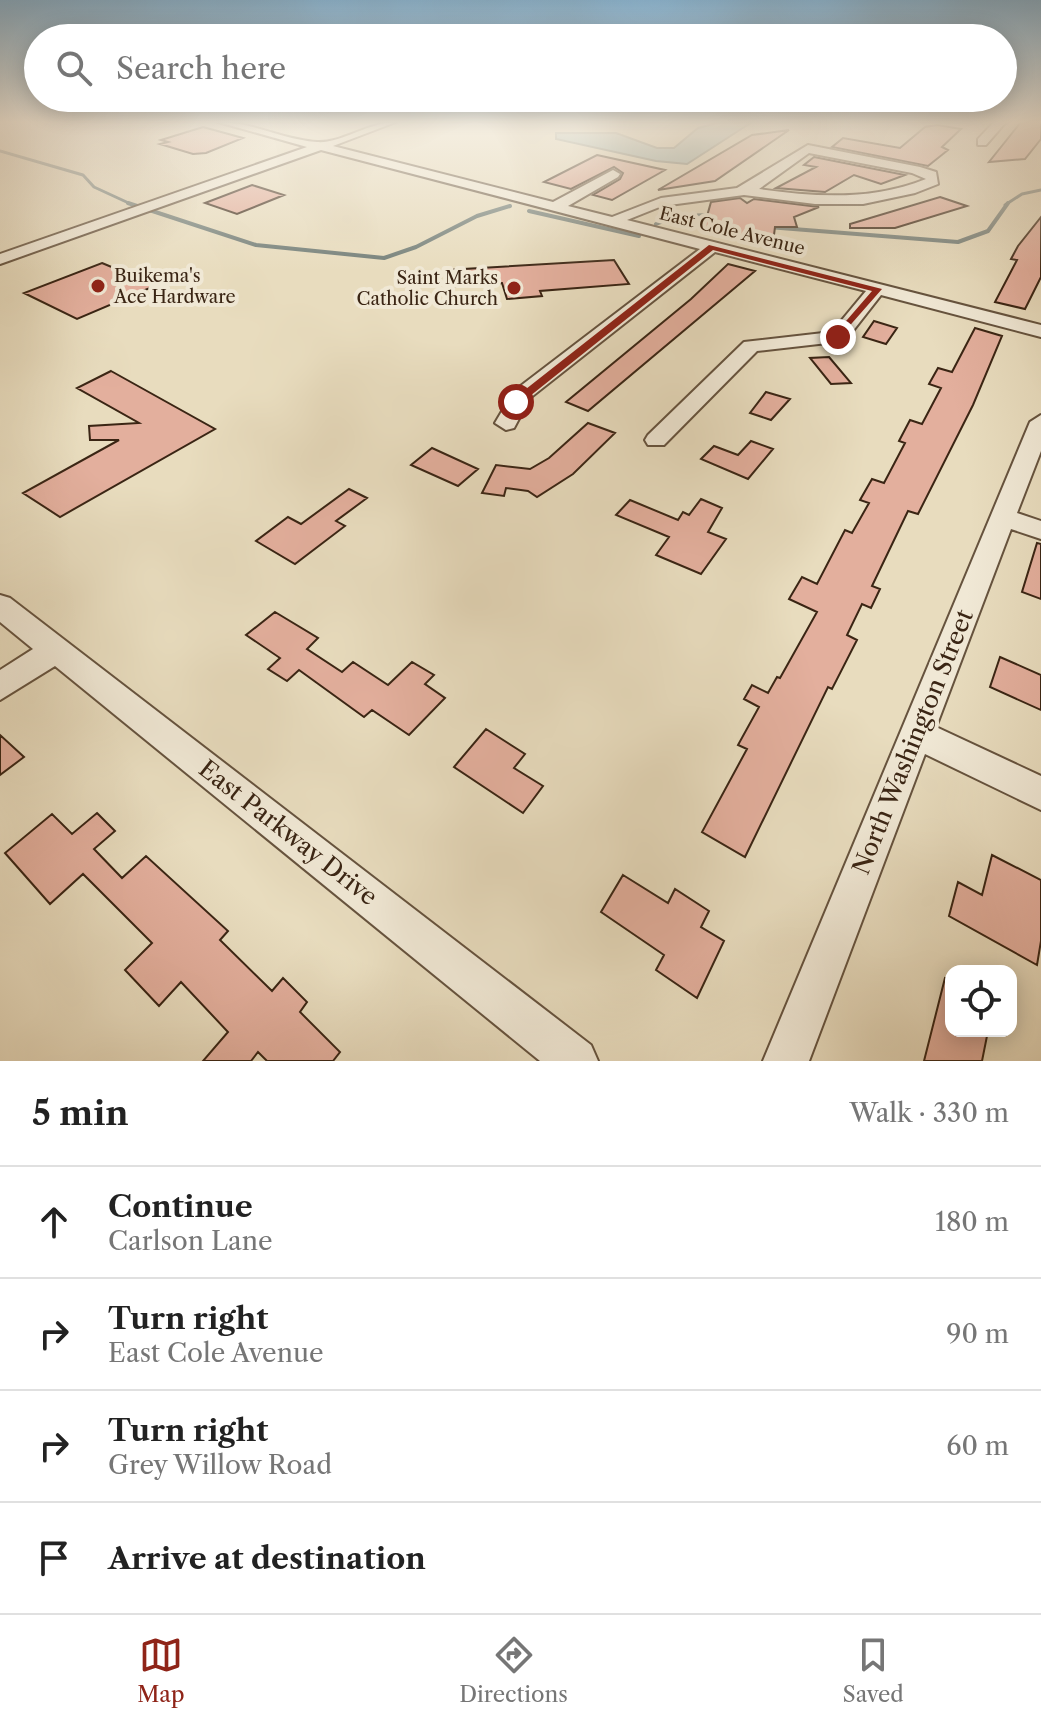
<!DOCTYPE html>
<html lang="en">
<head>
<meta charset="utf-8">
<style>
	body { margin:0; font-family:"Libre Caslon Text",serif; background:#f2f2f2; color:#222 }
	.controls { position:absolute; right:24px; bottom:24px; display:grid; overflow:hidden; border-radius:16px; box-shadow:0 4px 20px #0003 }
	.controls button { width:72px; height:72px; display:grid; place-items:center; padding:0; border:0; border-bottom:2px solid #e0e0e0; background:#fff; color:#222; font:40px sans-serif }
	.stop { position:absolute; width:24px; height:24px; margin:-18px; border:6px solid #8f2418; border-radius:50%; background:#fff }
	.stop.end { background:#8f2418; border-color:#fff; box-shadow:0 2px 8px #0008 }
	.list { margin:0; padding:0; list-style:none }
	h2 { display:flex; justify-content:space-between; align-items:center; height:104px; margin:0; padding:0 32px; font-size:34px }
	h2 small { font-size:26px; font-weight:400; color:#767676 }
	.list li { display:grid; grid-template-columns:52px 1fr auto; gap:24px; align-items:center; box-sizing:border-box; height:112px; padding:0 32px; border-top:2px solid #e0e0e0 }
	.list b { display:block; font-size:30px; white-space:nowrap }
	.list p { margin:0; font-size:26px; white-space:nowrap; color:#767676 }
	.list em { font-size:26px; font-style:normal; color:#767676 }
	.icon { flex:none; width:44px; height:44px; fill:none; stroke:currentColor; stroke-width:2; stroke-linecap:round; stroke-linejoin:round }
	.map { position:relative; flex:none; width:1041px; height:1061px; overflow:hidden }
	.search { position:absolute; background:#fff; box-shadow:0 4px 20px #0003; left:24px; right:24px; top:24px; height:88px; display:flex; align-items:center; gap:20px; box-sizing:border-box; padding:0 28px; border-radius:44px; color:#767676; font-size:30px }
	.sheet { height:552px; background:#fff }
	nav { display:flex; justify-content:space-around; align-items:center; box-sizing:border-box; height:112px; border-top:2px solid #e0e0e0; background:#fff; font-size:22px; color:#767676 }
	nav a { display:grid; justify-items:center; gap:4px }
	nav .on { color:#8f2418 }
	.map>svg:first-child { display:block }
	.water { fill:#99b9ba; stroke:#737e78; stroke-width:2 }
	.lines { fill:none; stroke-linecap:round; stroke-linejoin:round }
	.stream-far1 { stroke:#737e78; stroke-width:3 }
	.stream { stroke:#737e78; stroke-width:4 }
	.building { fill:#e3af9d; stroke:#3a2514; stroke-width:2 }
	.minor-casing { stroke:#66533e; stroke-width:4 }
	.minor { fill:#f0e8d5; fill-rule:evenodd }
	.route { fill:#8f2418 }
	.poi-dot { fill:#8f2418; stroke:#f0e8d5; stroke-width:3 }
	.labels { text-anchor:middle; stroke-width:8; stroke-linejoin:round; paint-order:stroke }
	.far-street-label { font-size:18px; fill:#3a2514; stroke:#f0e8d5 }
	.far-poi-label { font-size:18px; fill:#3a2514; stroke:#f0e8d5; text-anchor:start }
	.near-street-label { font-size:24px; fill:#3a2514; stroke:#f0e8d5 }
</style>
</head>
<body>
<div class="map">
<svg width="1041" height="1061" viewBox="0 0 1041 1061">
	<rect width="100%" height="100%" fill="#e8dcbe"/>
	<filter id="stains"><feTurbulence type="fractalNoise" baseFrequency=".0025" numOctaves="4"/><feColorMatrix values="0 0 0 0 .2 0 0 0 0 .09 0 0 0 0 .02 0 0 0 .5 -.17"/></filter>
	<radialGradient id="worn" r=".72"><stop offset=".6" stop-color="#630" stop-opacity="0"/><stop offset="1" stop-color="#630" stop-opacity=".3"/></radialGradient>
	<path class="water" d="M 721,122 L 752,122 L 687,164 L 656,161 L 556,139 L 556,133 L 616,133 L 657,148 L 674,148 L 698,128 Z"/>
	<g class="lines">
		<path class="stream-far1" d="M 0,151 L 83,175 L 94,187 L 133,205
			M 1005,205 L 1022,194 L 1041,190"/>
		<path class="stream" d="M 128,203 L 256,245 L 384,258 L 416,247 L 477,216 L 510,206
			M 529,211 L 639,236
			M 656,224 L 676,216 L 714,215
			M 768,227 L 958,242 L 988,231 L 1008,203"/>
	</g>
	<path class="building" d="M 1021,122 L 1041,122 L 1041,139 L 1025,159 L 989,162 Z
		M 937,125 L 961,129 L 942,147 L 948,150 L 928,166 L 832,147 L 843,138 L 900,148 L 925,127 Z
		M 203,127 L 243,138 L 206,153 L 193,154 L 160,144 L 168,142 L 161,140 Z
		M 789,130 L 715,181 L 658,190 L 752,135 Z
		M 597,155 L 665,170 L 612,200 L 593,195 L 620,179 L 623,173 L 614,167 L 571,189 L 544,182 Z
		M 814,157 L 905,175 L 881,184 L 854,175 L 825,192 L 776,188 L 816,167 L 804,165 Z
		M 252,185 L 284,195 L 237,214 L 205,203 Z
		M 940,197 L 967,206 L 895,228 L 850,228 L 850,224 Z
		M 740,198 L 747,203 L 754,199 L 819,207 L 794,217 L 797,227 L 775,227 L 773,243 L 704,227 L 711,202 Z
		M 1041,217 L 1041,277 L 1025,309 L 995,302 L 1017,260 L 1011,259 L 1018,246 Z
		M 614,260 L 629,284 L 540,291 L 542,296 L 507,299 L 502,283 L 451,287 L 447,270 Z
		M 102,263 L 133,276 L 149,270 L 171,279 L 77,319 L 24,293 Z
		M 728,264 L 755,271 L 588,411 L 566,402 L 691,299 Z
		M 874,321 L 897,328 L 886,344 L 863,337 Z
		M 975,328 L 1002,336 L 973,405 L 918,514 L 908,511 L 872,586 L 880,589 L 871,608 L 862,604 L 847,635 L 857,640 L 832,689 L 828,687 L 745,857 L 702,832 L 747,749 L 738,745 L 759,707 L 744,699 L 752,685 L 768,693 L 777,677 L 780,678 L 817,612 L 789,599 L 802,577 L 817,584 L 845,530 L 852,533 L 869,503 L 860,500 L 872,479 L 884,483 L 905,443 L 899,441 L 910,420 L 922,424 L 941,388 L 929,384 L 938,368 L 952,372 Z
		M 829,357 L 851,383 L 831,384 L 810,358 Z
		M 111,371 L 215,429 L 60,517 L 23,493 L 119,440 L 90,440 L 89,426 L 139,423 L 77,388 Z
		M 766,392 L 790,399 L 771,420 L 750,413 Z
		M 588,423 L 615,433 L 573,474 L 537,497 L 528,491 L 506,488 L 504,496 L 482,493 L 496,465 L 530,469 L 549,458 Z
		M 751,441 L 773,449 L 748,479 L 701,459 L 714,446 L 738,455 Z
		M 432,448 L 478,469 L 458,486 L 411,465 Z
		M 349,489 L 367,498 L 336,521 L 345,526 L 295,564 L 256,541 L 288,517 L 301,524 Z
		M 701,499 L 722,508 L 708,532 L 726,539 L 701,574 L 656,555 L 669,537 L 616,515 L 630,500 L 678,520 L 683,512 L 689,515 Z
		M 1037,543 L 1041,544 L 1041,599 L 1022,592 Z
		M 275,612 L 318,638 L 307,649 L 342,672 L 353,662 L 388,685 L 412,662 L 434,675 L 425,684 L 445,698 L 409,735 L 372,710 L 364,717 L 299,670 L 287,681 L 268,669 L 280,658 L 246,635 Z
		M 1000,657 L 1041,675 L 1041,710 L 990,687 Z
		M 486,729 L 525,754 L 514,768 L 543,786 L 523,813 L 454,767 Z
		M 0,735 L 24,757 L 0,775 Z
		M 97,813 L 115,831 L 94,849 L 122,878 L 146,856 L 228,931 L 220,940 L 272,991 L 283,978 L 307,1002 L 300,1012 L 340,1052 L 333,1061 L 267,1061 L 258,1052 L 251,1061 L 203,1061 L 228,1032 L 181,982 L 159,1006 L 125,970 L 152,943 L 83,874 L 50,904 L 5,853 L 52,814 L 72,834 Z
		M 992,855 L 1041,880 L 1041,941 L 1037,965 L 949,916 L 958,882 L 982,895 Z
		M 623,875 L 668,903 L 675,889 L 709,911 L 701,927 L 724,941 L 697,998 L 656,970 L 664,955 L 601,912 Z
		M 945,978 L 951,979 L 951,1031 L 988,1031 L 982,1061 L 924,1061 Z"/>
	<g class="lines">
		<defs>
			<path id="minor" d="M 218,122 C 253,122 283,140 317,142 C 340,144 369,122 396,122 L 333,146 L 553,202 L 613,170 L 620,174 L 618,177 L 568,206 L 612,217 L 661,198 L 737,188 L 808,145 L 920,167 L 936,172 L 938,184 L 915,193 L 863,204 L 815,204 L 744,195 L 662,206 L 627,220 L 1041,325 L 1041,337 L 881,295 L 845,341 L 757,351 L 664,445 L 648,445 L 645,440 L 648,435 L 744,342 L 832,332 L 866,291 L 715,252 L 530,398 L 514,428 L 506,430 L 495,423 L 514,391 L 700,249 L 321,150 L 0,264 L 0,254 L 307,147 ZM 809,153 L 912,173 L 926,179 C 871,201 816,197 759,189 Z
				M 994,122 L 1006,122 L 986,145 L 978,145 L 978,139 Z
				M 1041,415 L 1041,451 L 1017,513 L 1041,521 L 1041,539 L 1011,529 L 936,727 L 1041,776 L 1041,810 L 925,754 L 809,1061 L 763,1061 L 1030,422 Z
				M 0,595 L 10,598 L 591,1045 L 598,1061 L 540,1061 L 55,666 L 0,700 L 0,670 L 33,649 L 0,622 Z"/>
		</defs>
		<use href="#minor" class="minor-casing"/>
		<use href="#minor" class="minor"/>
	</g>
	<linearGradient id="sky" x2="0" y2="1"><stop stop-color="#88b6d6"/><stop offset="0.45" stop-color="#f5efe2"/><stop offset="1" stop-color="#f5efe2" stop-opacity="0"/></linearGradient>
	<rect width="1041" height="271" fill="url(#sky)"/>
	<path class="route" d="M 709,245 L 882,289 L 838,339 L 834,335 L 872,291 L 713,250 L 520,404 L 512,404 L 512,400 Z"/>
	<g class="poi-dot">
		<circle cx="98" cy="286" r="8"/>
		<circle cx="514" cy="288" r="8"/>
	</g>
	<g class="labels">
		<g class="far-street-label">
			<text transform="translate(732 231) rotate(14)" y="6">East Cole Avenue</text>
		</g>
		<g class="far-poi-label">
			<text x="114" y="282">Buikema's<tspan x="114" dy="21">Ace Hardware</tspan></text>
			<text x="498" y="284" text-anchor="end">Saint Marks<tspan x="498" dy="21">Catholic Church</tspan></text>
		</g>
		<g class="near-street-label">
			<text transform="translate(913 742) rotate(-68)" y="8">North Washington Street</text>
			<text transform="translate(288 833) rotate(38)" y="8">East Parkway Drive</text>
		</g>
	</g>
	<rect width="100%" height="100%" filter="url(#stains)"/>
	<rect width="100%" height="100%" fill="url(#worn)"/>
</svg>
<div class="controls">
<button><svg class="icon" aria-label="locate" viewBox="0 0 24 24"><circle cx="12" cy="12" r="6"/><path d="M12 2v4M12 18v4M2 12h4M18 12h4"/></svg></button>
</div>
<div class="stop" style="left:516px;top:402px"></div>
<div class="stop end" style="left:838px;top:337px"></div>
<div class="search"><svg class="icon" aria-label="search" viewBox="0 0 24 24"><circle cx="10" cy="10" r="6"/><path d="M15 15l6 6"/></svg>Search here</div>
</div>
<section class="sheet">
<h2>5 min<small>Walk · 330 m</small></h2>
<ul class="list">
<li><svg class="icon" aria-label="ahead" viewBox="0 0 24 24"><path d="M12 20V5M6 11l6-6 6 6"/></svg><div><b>Continue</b><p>Carlson Lane</p></div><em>180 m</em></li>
<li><svg class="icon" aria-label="right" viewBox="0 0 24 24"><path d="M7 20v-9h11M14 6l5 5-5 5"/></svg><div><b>Turn right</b><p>East Cole Avenue</p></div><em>90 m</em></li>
<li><svg class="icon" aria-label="right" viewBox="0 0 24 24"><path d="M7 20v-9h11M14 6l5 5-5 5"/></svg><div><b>Turn right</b><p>Grey Willow Road</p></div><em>60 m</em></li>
<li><svg class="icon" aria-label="arrive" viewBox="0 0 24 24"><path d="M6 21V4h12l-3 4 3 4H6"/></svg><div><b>Arrive at destination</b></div></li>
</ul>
</section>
<nav>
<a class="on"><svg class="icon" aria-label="map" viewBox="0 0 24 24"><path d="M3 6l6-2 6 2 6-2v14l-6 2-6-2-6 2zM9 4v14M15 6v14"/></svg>Map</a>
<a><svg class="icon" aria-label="directions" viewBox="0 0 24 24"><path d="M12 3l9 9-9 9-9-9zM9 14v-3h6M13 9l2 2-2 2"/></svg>Directions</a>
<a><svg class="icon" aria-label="saved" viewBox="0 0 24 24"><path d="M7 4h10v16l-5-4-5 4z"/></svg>Saved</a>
</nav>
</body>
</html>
